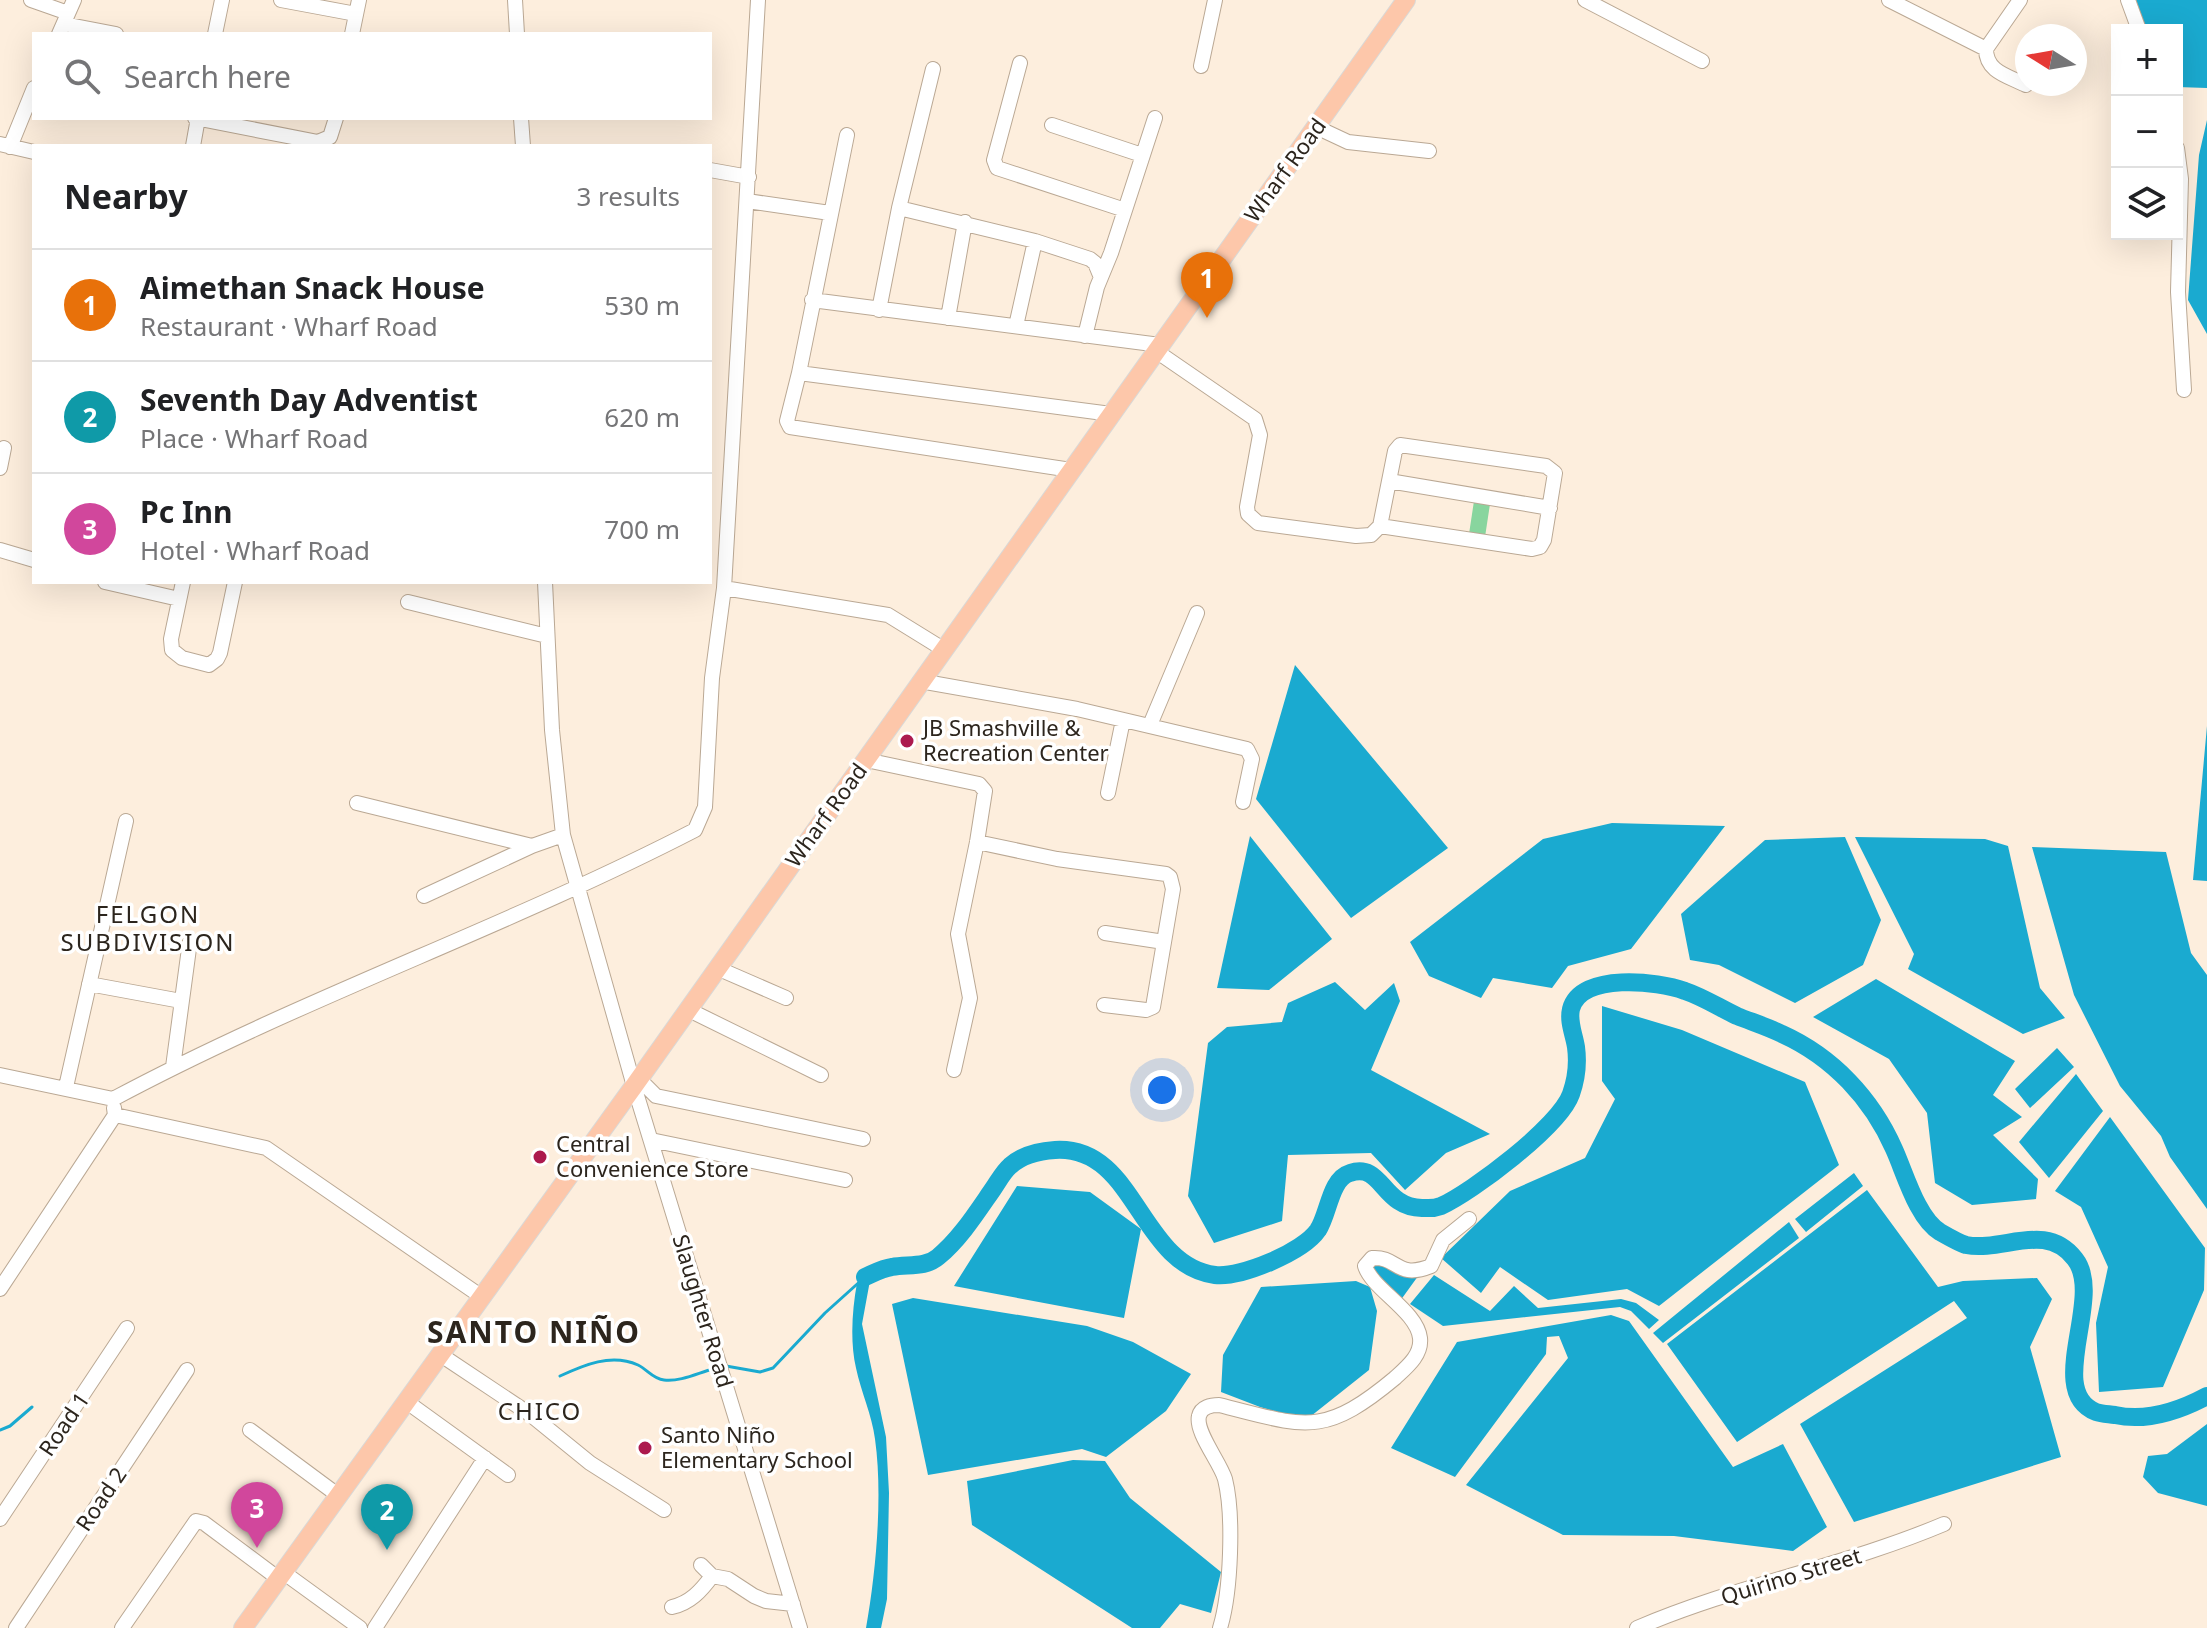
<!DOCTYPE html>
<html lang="en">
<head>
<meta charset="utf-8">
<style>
	body { margin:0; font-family:"Noto Sans",sans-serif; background:#f6f6f6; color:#202124 }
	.controls { position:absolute; right:24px; top:24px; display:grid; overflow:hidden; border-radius:0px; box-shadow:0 8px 32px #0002 }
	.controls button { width:72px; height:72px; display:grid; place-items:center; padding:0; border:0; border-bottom:2px solid #e0e0e0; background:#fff; color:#202124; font:40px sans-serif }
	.compass { position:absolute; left:2015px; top:24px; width:72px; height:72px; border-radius:50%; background:#fff; box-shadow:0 8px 32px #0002; rotate:281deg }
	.you { position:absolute; left:1162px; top:1090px; width:28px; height:28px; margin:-20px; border:6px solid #fff; border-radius:50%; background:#1a73e8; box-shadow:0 0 0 12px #1a73e833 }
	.badge { display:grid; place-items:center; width:52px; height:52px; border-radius:50%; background:#1a73e8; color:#fff; font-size:26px; font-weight:700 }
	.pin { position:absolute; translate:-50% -66px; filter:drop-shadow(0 2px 4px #0008) }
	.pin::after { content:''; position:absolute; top:42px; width:28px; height:24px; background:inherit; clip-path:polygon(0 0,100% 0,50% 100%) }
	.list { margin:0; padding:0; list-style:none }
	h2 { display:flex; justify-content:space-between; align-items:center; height:104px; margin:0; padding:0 32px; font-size:34px }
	h2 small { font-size:26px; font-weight:400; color:#757577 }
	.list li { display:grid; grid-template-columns:52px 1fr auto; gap:24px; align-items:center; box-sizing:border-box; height:112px; padding:0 32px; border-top:2px solid #e0e0e0 }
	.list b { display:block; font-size:30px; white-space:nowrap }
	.list p { margin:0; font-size:26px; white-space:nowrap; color:#757577 }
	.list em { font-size:26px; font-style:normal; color:#757577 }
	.icon { flex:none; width:44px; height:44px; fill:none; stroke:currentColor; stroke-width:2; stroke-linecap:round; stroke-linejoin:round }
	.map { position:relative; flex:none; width:2207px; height:1628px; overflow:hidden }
	.search { position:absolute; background:#fff; box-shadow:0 8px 32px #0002; left:32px; top:32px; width:680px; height:88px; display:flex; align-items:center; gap:20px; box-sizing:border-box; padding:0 28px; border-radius:0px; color:#757577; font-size:30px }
	.panel { position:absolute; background:#fff; box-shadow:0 8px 32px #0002; left:32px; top:144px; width:680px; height:440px; border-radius:0px }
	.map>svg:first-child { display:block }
	.green { fill:#88d59e }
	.water { fill:#1aaad0 }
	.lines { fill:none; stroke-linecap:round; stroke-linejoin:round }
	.stream { stroke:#1aaad0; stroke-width:3 }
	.river { stroke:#1aaad0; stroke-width:18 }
	.minor-casing { stroke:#baa894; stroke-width:16 }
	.major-casing { stroke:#d9d8d6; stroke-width:20 }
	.minor { stroke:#fff; stroke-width:14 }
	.major { stroke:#fdc7aa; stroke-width:18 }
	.poi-dot { fill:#ac1a4e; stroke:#fff; stroke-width:3 }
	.labels { text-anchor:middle; stroke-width:7; stroke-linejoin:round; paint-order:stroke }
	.street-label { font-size:22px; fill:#2c251d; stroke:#fff }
	.poi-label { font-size:22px; fill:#2c251d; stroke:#fff; text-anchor:start }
	.neighbourhood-label { font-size:24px; letter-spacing:2px; fill:#2c251d; stroke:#fff }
	.district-label { font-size:30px; font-weight:bold; letter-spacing:2px; fill:#2c251d; stroke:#fff }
</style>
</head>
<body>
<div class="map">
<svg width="2207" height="1628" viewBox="0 0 2207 1628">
	<rect width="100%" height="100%" fill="#fdeedd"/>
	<path class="green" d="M 1474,501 L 1490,504 L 1485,537 L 1469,534 Z"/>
	<path class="water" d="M 2136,0 L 2207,0 L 2207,88 L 2177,87 L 2177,30 L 2146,30 Z
		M 2207,120 L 2207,334 L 2188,300 L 2199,155 Z
		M 1295,665 L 1448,848 L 1351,918 L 1256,799 Z
		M 2207,726 L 2207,881 L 2193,880 Z
		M 1612,823 L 1725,826 L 1631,949 L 1568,966 L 1552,988 L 1493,978 L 1481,998 L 1429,976 L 1410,942 L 1543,839 Z
		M 1250,836 L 1332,939 L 1269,990 L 1217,988 Z
		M 1845,837 L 1881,920 L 1863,965 L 1795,1003 L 1719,965 L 1690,960 L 1681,914 L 1765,840 Z
		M 1855,837 L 1985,839 L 2008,846 L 2040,988 L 2065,1018 L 2023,1034 L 1908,969 L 1914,954 Z
		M 2032,847 L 2166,852 L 2191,953 L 2207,975 L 2207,1209 L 2170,1157 L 2161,1136 L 2120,1086 L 2074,995 Z
		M 1876,979 L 2015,1061 L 1993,1095 L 2022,1117 L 1993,1135 L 2038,1179 L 2036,1199 L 1972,1205 L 1935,1183 L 1927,1113 L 1889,1059 L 1813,1017 Z
		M 1335,982 L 1365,1010 L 1394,983 L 1400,1001 L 1371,1070 L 1490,1134 L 1446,1153 L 1405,1190 L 1371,1153 L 1288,1155 L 1282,1221 L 1214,1243 L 1188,1196 L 1208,1043 L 1227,1027 L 1282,1022 L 1288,1003 Z
		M 1602,1006 L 1682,1030 L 1805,1082 L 1839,1165 L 1659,1306 L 1627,1289 L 1548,1300 L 1500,1267 L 1481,1293 L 1441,1258 L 1510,1191 L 1585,1158 L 1615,1099 L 1602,1081 Z
		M 2057,1048 L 2074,1067 L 2030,1108 L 2015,1089 Z
		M 2076,1074 L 2103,1111 L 2049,1178 L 2019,1142 Z
		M 2110,1117 L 2205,1248 L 2204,1290 L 2163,1387 L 2099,1392 L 2096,1323 L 2108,1267 L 2081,1207 L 2055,1191 Z
		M 1854,1173 L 1863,1186 L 1806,1232 L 1795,1219 Z
		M 1017,1186 L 1090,1192 L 1141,1229 L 1124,1318 L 954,1286 Z
		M 1867,1190 L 1938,1287 L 1963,1281 L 2037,1278 L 2052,1299 L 2030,1347 L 2061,1457 L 1854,1522 L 1800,1424 L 1967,1318 L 1954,1301 L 1737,1442 L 1667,1344 Z
		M 1789,1222 L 1799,1238 L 1663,1343 L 1653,1333 Z
		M 1372,1262 L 1421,1272 L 1395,1308 L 1367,1275 Z
		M 871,1275 L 862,1324 L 886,1437 L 889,1493 L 887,1599 L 881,1628 L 866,1628 C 876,1572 883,1496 875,1439 C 872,1415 861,1392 856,1368 C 850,1342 852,1310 857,1283 Z
		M 1434,1275 L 1490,1311 L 1514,1286 L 1538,1308 L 1621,1299 L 1636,1303 L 1659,1320 L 1649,1329 L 1631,1311 L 1620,1307 L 1443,1326 L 1410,1304 Z
		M 1356,1281 L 1370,1287 L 1377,1311 L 1369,1370 L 1306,1420 L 1260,1407 L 1221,1392 L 1223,1355 L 1261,1287 Z
		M 913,1298 L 1087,1326 L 1133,1342 L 1191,1374 L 1166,1411 L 1106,1457 L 1082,1449 L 928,1475 L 892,1304 Z
		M 1611,1315 L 1629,1321 L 1733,1467 L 1783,1444 L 1827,1527 L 1793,1551 L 1674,1536 L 1563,1535 L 1466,1485 L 1568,1358 L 1559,1336 L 1547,1337 L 1546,1354 L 1455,1477 L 1391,1448 L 1457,1342 Z
		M 2207,1424 L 2207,1506 L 2158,1493 L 2143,1477 L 2148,1456 L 2167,1454 Z
		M 1073,1460 L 1105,1461 L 1130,1498 L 1221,1572 L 1211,1613 L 1180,1604 L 1160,1628 L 1132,1628 L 972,1525 L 967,1481 Z"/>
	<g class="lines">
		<path class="stream" d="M 726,1366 L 760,1372 L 773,1368 L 825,1313 L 865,1277
			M 560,1376 C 584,1365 611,1353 638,1365 C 648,1370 653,1379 664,1380 C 680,1382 698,1373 713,1369
			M 0,1430 L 10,1426 L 32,1407"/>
		<path class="river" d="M 865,1277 C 874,1273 883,1268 892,1267 C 908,1264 925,1268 938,1257 C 960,1239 977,1212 993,1189 C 998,1182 1003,1172 1010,1166 C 1022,1155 1039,1151 1055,1150 C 1136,1145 1139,1265 1215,1275 C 1241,1278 1303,1252 1318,1230 C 1329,1213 1330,1179 1350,1173 C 1383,1162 1381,1207 1422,1208 C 1430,1208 1433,1209 1441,1206 C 1472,1192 1560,1126 1571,1094 C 1576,1080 1578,1062 1576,1047 C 1574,1034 1568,1022 1571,1009 C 1581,972 1658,981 1685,991 C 1703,997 1720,1008 1737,1016 C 1752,1022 1768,1027 1782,1034 C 1833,1057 1872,1099 1894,1149 C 1905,1173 1917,1218 1940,1232 C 1947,1236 1959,1243 1966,1245 C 2004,1252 2046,1221 2075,1259 C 2105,1297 2044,1391 2096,1412 C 2102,1414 2108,1414 2115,1415 C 2147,1422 2179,1411 2207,1396"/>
		<defs>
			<path id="minor" d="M 31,0 L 68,13
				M 281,0 L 356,14
				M 515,0 L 517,34
				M 1585,0 L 1702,61
				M 1889,0 L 1986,49
				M 2020,0 L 1986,49 C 1986,72 2008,76 2026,85
				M 2128,0 L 2139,30
				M 64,24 L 116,34
				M 59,34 L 74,0
				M 215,34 L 222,0
				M 352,34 L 359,0
				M 1020,63 L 994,160 L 997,168 L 1125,210
				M 1201,66 L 1215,0
				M 195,118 L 318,142 L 330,137 L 336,118
				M 521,118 L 523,146
				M 1052,125 L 1142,155
				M 1316,127 L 1348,142 L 1429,151
				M 0,144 L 34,152
				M 193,146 L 198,118
				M 10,147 L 34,88
				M 2177,148 L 2181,179 L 2178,292 L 2184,390
				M 710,170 L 749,177
				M 747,201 L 830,213
				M 899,208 L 1035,241 L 1090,259 L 1095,263 L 1100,275
				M 812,300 L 1160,345
				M 879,310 L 899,208 L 933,69
				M 948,318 L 965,222
				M 1016,326 L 1035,241
				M 1085,336 L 1097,287 L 1111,253 L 1155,118
				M 1156,351 L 1255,419 L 1260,435 L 1247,507 L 1248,514 L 1258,523 L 1356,536 L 1371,535 L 1380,526 L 1395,451 L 1400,445 L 1546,466 L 1555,473 L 1544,540 L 1540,547 L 1532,549 L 1380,526
				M 799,373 L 847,135
				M 0,468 L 4,448
				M 1071,470 L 790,427 L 787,421 L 799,373 L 1111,414
				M 1389,481 L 1550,508
				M 0,550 L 34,560
				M 105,582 L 179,599
				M 183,582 L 171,639 L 172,650 L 182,658 L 209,665 L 217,659 L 220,653 L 235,582
				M 545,582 L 552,730 L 563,835 L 634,1086 L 800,1628
				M 724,588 L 888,615 L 943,649
				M 408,602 L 547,636
				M 920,681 L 1077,709 L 1247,749 L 1252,759 L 1243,802
				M 1150,725 L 1197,613
				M 866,760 L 979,784 L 985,791 L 977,842 L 958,934 L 970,998 L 954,1070
				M 1108,793 L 1123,720
				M 357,803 L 532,846 L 424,896
				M 977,842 L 1057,859 L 1166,874 L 1170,877 L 1173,889 L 1153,1007 L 1146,1010 L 1104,1005
				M 532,846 L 563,835
				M 1105,933 L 1164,942
				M 717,968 L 786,998
				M 89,984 L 181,1001
				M 687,1009 L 821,1075
				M 173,1067 L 190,941
				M 0,1075 L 113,1099 C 302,998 505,928 695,830 L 705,807 L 712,678 L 724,588 L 758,0
				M 639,1079 L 656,1096 L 863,1139
				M 66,1087 L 126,821
				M 115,1115 L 266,1148 L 482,1297
				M 651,1140 L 845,1180
				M 0,1289 L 115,1115 L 114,1108
				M 441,1355 L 531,1415 L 590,1463 L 664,1510
				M 407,1402 L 508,1475
				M 250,1430 L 339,1496
				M 0,1519 L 127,1328
				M 701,1565 L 712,1576 L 728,1579 L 754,1596 L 766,1601 L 793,1604
				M 283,1572 L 360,1628
				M 672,1607 C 690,1603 701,1591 712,1576
				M 16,1628 L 187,1370
				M 122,1628 L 196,1521 L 204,1523 L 279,1579
				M 375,1628 L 485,1458
				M 1220,1628 C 1231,1592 1234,1515 1225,1479 C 1220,1462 1195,1432 1199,1416 C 1201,1407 1211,1405 1219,1405 C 1304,1426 1322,1439 1395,1378 C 1407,1367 1422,1355 1420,1338 C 1417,1311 1372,1289 1365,1266 L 1372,1258 C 1398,1256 1396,1280 1431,1266 L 1443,1240 L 1469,1219
				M 1637,1628 C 1737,1585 1845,1566 1944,1524"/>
			<path id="major" d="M 243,1628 L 634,1086 L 1406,0"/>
		</defs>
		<use href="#minor" class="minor-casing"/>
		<use href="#major" class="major-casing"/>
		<use href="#minor" class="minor"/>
		<use href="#major" class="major"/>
	</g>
	<g class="poi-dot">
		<circle cx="907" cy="741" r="8"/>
		<circle cx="540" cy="1157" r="8"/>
		<circle cx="645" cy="1448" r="8"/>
	</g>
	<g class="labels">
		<g class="street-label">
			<text transform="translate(1285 170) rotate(-54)" y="8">Wharf Road</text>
			<text transform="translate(826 815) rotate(-54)" y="8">Wharf Road</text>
			<text transform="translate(703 1311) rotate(73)" y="8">Slaughter Road</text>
			<text transform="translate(64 1424) rotate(-56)" y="8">Road 1</text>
			<text transform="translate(101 1499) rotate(-56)" y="8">Road 2</text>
			<text transform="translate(1791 1576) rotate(-17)" y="8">Quirino Street</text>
		</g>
		<g class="poi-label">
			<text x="923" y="736">JB Smashville &amp;<tspan x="923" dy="25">Recreation Center</tspan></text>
			<text x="556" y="1152">Central<tspan x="556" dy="25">Convenience Store</tspan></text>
			<text x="661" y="1443">Santo Niño<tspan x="661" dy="25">Elementary School</tspan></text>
		</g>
		<g class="neighbourhood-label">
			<text x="148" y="923">FELGON<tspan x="148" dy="28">SUBDIVISION</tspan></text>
			<text x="540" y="1420">CHICO</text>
		</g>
		<g class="district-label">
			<text x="534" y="1343">SANTO NIÑO</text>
		</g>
	</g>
</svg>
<div class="controls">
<button>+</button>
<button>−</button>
<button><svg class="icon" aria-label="layers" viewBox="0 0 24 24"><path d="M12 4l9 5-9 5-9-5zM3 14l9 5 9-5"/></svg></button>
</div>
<svg class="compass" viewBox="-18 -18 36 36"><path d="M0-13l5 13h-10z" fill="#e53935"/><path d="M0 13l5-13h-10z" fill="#757577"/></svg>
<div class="you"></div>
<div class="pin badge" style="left:1207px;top:318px;background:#e8710a">1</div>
<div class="pin badge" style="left:387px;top:1550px;background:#0f9aa8">2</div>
<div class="pin badge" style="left:257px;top:1548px;background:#d1479c">3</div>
<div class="search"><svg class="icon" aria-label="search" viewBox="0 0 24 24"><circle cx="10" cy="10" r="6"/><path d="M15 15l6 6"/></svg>Search here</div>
<section class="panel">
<h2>Nearby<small>3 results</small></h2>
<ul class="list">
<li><span class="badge" style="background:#e8710a">1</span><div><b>Aimethan Snack House</b><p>Restaurant · Wharf Road</p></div><em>530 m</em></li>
<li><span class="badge" style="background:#0f9aa8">2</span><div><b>Seventh Day Adventist</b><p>Place · Wharf Road</p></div><em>620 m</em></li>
<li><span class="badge" style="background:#d1479c">3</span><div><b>Pc Inn</b><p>Hotel · Wharf Road</p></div><em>700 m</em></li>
</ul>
</section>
</div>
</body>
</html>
